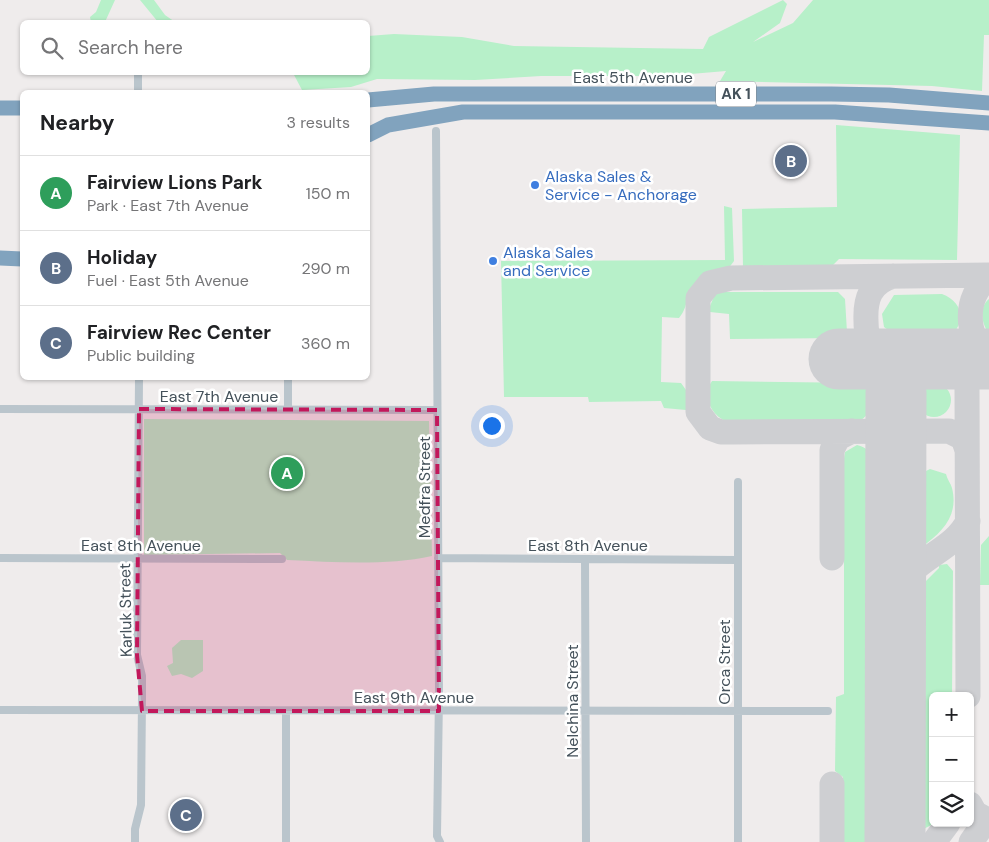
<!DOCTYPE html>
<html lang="en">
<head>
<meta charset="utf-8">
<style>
	body { margin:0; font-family:"DM Sans",sans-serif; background:#f2f2f2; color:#202124 }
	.controls { position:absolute; right:15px; bottom:15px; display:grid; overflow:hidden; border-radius:8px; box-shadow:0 1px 4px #0004 }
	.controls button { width:45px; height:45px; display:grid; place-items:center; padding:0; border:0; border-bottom:1px solid #e0e0e0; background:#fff; color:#202124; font:25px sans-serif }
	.you { position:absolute; left:491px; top:425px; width:18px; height:18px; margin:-12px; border:4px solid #fff; border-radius:50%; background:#1a73e8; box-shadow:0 0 0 8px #1a73e833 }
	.badge { display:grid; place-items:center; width:32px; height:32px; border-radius:50%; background:#111827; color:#fff; font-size:16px; font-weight:700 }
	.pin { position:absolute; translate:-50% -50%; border:2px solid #fff; box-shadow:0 1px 5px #0006 }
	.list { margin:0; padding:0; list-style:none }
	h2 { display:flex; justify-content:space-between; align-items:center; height:65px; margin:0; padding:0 20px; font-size:21px }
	h2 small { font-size:16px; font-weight:400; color:#757577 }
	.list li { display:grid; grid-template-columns:32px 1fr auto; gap:15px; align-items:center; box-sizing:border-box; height:75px; padding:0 20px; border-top:1px solid #e0e0e0 }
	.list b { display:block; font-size:19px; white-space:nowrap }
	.list p { margin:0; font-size:16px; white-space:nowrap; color:#757577 }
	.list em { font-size:16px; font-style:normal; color:#757577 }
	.icon { flex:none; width:28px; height:28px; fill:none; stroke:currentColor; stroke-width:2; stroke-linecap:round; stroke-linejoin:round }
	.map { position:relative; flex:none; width:989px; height:842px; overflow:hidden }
	.search { position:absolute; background:#fff; box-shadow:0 1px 4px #0004; left:20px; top:20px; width:350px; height:55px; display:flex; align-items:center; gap:12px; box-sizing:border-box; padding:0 18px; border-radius:8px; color:#757577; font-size:19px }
	.panel { position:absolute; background:#fff; box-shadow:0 1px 4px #0004; left:20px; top:90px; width:350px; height:290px; border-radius:8px }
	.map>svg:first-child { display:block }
	.green { fill:#b7f0c9 }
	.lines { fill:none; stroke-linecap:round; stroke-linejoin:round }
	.taxiway { stroke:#cecfd2; stroke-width:25 }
	.runway { stroke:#cecfd2; stroke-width:61 }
	.street { stroke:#bac5cc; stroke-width:8 }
	.highway { stroke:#81a3be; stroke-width:15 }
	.marked { fill:#c2185b; fill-opacity:0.2; stroke:#c2185b; stroke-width:4; stroke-dasharray:10 6; stroke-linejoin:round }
	.shop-dot { fill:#3f7fe0; stroke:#fff; stroke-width:2 }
	.labels { text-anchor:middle; stroke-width:5; stroke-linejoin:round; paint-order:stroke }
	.shield { fill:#fff; stroke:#7c858c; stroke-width:1 }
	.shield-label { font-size:15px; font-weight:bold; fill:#44515a }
	.street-label { font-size:16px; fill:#44515a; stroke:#fff }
	.shop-label { font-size:16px; fill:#366cbe; stroke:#fff; text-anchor:start }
</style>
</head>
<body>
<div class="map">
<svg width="989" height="842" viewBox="0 0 989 842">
	<rect width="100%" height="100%" fill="#efecec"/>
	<path class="green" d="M 101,0 L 115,0 L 105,22 L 91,22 L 90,17 L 96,12 Z
		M 140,0 L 154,0 L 165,15 L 175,22 L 158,22 Z
		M 783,0 L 787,4 L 780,23 L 753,42 L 793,23 L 813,0 L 989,0 L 989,35 L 984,35 L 982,91 L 932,86 L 720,81 L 726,71 L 667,76 L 541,76 L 475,80 L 377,79 L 351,87 L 302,90 L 293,73 L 368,72 L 368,36 L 394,34 L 462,37 L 514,46 L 703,49 L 709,37 Z
		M 836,125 L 960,135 L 957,260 L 839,259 L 833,265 L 824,268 L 743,268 L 742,209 L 837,207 Z
		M 724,206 L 732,208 L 734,261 L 728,269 C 710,271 694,277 688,296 C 686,304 685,311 679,318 L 662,317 L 661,382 L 681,383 L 686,390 L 686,410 L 664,408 L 661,401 L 589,402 L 588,397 L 504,397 L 501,261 L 725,260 Z
		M 723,292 L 838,292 L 845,299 L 847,332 L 841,338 L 730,339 L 729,314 L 710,312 L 710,306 L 715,294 Z
		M 942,294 C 961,301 967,319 952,335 L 895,335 L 884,327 L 882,314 L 894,295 Z
		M 989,299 L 989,334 C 982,324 978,308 989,299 Z
		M 712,381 L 865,383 C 875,396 875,410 861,420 L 728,422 C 712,417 701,396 712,381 Z
		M917 400a17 17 0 1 1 34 0a17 17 0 1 1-34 0Z
		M 144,419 L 429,421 L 432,556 C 386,566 334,562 287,560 L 280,553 L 144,555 Z
		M 857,445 C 871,448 873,458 874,470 L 874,842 L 844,842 L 843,777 L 835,771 L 836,697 L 844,694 L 844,458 L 845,452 Z
		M 930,469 L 946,474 C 947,479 951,484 952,488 C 959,516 942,532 922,547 L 917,545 L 915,492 L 920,474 Z
		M 989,536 L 989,585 L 980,585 L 981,545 Z
		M 947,564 L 953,571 L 952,696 L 933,696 L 933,823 L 935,823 L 918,832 L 914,818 L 917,599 L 923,584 L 939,568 L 939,565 Z
		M 181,640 L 203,640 L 203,671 L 192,678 L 181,674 L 172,676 L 167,666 L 173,663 L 172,648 Z"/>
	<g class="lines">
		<path class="taxiway" d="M 893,276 C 870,283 865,299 866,321 C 866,331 867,340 874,347 C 879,354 890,356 898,359
			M 989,279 C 964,293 964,340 989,354
			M 945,359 C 958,364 966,374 967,388 L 968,696
			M 967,450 L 963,438 L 949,431 L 732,432 L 721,432 L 710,428 L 698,412 L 698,298 L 710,283 L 731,278 L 989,275
			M 832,558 L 832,450 L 838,438 L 852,431
			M 896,598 C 906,559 952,554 968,521
			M 970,804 L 975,813 L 989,821
			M 832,842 L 832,784
			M 892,842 L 896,822
			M 934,842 L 948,823
			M 971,842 L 980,829 L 989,824"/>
		<path class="runway" d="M 839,359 L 989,359
			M 895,842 L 896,392"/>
		<path class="street" d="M 138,72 L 138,92
			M 436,131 L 439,695 L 437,836 L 440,842
			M 0,409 L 437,410
			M 288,409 L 288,378
			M 738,482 L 738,842
			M 0,558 L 282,559
			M 438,558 L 737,560
			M 585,559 L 586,842
			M 0,710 L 828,711
			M 286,711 L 286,842
			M 135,842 L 135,829 L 141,805 L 142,698 L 142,676 L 137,655 L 139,378"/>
		<path class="highway" d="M 368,100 L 434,94 L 831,94 L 889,95 L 989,103
			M 0,108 L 22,108
			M 368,135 L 388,125 L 463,112 L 835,112 L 989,123
			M 0,258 L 22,259"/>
	</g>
	<path class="marked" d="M 139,409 L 437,410 L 439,711 L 142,711 L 137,655 Z"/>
	<g class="shop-dot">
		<circle cx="535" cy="185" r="5"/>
		<circle cx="493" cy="261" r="5"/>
	</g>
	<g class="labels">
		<rect class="shield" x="716" y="81.5" width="40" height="25" rx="4"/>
		<g class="shield-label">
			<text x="736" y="99">AK 1</text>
		</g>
		<g class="street-label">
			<text x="633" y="83">East 5th Avenue</text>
			<text x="219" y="402">East 7th Avenue</text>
			<text transform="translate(424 487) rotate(-90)" y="6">Medfra Street</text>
			<text x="141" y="551">East 8th Avenue</text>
			<text x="588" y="551">East 8th Avenue</text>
			<text transform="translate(125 610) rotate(-91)" y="6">Karluk Street</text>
			<text transform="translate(724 662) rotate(-90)" y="6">Orca Street</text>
			<text x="414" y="703">East 9th Avenue</text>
			<text transform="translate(572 701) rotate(-90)" y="6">Nelchina Street</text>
		</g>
		<g class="shop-label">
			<text x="545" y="182">Alaska Sales &amp;<tspan x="545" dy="18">Service - Anchorage</tspan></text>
			<text x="503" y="258">Alaska Sales<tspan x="503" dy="18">and Service</tspan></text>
		</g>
	</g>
</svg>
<div class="controls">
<button>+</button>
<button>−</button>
<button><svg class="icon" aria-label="layers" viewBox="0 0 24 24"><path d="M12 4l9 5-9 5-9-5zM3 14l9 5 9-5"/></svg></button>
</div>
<div class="you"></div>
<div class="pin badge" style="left:287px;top:473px;background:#2e9e5b">A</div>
<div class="pin badge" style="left:791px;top:161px;background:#5c6f8a">B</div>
<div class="pin badge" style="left:186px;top:815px;background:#5c6f8a">C</div>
<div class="search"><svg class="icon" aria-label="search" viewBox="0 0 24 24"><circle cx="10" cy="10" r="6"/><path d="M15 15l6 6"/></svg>Search here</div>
<section class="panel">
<h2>Nearby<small>3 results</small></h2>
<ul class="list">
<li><span class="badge" style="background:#2e9e5b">A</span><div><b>Fairview Lions Park</b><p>Park · East 7th Avenue</p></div><em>150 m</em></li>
<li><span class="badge" style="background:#5c6f8a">B</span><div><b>Holiday</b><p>Fuel · East 5th Avenue</p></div><em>290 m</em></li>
<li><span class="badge" style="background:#5c6f8a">C</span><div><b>Fairview Rec Center</b><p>Public building</p></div><em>360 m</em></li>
</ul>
</section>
</div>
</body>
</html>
